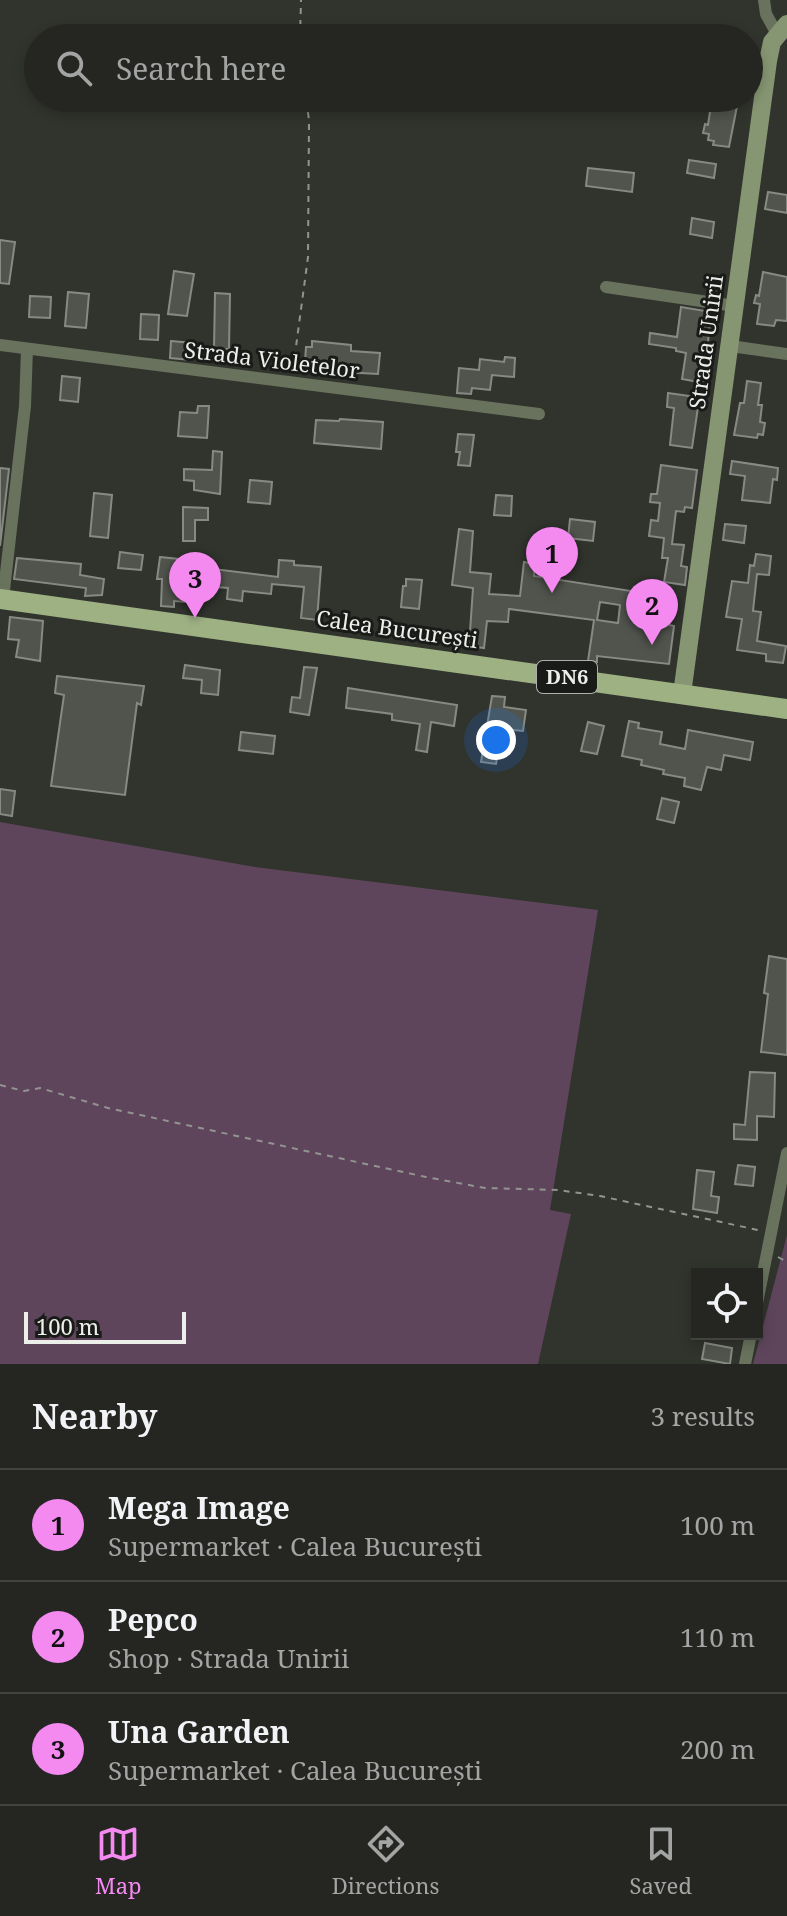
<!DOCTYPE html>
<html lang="en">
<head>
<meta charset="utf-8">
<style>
	body { margin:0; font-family:"Noto Serif",serif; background:#2d2e2a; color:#f1f3f6 }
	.controls { position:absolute; right:24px; bottom:24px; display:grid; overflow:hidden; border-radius:0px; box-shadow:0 4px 12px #0003 }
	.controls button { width:72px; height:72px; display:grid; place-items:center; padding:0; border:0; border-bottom:2px solid #424340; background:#252622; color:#f1f3f6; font:40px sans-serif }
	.scale { position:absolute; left:24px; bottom:20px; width:162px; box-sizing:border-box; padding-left:8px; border:4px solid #edefeb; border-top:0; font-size:22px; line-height:28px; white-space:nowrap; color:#edefeb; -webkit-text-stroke:6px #191b18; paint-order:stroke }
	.you { position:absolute; left:496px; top:740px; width:28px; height:28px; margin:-20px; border:6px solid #fff; border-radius:50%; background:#1a73e8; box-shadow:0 0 0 12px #1a73e833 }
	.badge { display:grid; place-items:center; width:52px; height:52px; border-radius:50%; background:#f489f0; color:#111; font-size:26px; font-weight:700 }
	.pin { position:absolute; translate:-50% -66px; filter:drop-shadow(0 2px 4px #0008) }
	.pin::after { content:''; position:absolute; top:42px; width:28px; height:24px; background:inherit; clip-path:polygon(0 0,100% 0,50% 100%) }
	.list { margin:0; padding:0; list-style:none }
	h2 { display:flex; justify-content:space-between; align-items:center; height:104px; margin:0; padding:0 32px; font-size:34px }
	h2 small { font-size:26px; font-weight:400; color:#a3a5a5 }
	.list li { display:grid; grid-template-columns:52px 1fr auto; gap:24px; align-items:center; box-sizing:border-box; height:112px; padding:0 32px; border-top:2px solid #424340 }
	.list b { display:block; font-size:30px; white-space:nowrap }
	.list p { margin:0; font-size:26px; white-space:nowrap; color:#a3a5a5 }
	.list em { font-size:26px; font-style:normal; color:#a3a5a5 }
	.icon { flex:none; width:44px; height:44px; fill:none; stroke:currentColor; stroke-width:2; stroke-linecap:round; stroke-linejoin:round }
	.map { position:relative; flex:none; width:787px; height:1364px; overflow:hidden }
	.search { position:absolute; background:#252622; box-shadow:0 4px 12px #0003; left:24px; right:24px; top:24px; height:88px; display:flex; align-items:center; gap:20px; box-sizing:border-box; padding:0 28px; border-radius:44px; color:#a3a5a5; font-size:30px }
	.sheet { height:440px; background:#252622 }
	nav { display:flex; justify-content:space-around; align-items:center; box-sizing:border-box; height:112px; border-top:2px solid #424340; background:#252622; font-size:22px; color:#a3a5a5 }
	nav a { display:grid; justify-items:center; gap:4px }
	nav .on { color:#f489f0 }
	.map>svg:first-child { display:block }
	.green { fill:#5e455c }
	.building { fill:#51544d; stroke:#878a83; stroke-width:2; fill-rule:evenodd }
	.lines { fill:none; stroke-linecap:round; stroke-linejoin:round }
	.path { stroke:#92948f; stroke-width:2; stroke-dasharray:6 6; stroke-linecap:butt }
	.street { stroke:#68725c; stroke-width:12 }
	.secondary { stroke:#869672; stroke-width:18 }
	.primary { stroke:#9db183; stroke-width:20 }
	.labels { text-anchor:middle; stroke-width:6; stroke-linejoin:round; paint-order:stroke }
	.shield { fill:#191b18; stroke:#adafac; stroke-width:2 }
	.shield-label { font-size:20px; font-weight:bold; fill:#edefeb }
	.street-label { font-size:22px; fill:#edefeb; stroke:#191b18 }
</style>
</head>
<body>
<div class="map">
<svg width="787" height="1364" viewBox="0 0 787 1364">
	<rect width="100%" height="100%" fill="#31332d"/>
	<path class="green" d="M 0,822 L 255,867 L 598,910 L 550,1210 L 571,1214 L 538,1364 L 0,1364 Z
		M 787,1235 L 787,1364 L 753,1364 Z"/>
	<path class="building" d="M 712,98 L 738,101 L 729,147 L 713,145 L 714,141 L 708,140 L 709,134 L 703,133 L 705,124 L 708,125 Z
		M 689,160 L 716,164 L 714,178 L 687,173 Z
		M 588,168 L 634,173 L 632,192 L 586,186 Z
		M 768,192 L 787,195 L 787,213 L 765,209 Z
		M 692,218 L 714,222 L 712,238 L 690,234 Z
		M 0,240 L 15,242 L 9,284 L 0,283 Z
		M 174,271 L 194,274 L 187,316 L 168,314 Z
		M 763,272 L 787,277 L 787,321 L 776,320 L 774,326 L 757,324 L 760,304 L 754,303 L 756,295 L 759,296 Z
		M 68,292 L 89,294 L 86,328 L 65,326 Z
		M 215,293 L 230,294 L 229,349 L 214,349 Z
		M 30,296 L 51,297 L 50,318 L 29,317 Z
		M 681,307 L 711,312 L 704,383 L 682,379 L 686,353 L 676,351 L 676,348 L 649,344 L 650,333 L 677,337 Z
		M 141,314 L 159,315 L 158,340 L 140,339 Z
		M 171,341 L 193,343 L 191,360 L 170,358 Z
		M 312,341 L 351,345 L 351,351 L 380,353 L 378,374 L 342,372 L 342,369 L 337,369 L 337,365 L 305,362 L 306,347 L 312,347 Z
		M 505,357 L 515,358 L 514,377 L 492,375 L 490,390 L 472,388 L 471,394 L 457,393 L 459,368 L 479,370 L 480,359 L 504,362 Z
		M 62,376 L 80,378 L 78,402 L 60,400 Z
		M 747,381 L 761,383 L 758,405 L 762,405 L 760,422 L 765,423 L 763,435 L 758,434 L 757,438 L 734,435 L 740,403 L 744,403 Z
		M 668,393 L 704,398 L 702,407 L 698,407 L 692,448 L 670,445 L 674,408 L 667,407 Z
		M 198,406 L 209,406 L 207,438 L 178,436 L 180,412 L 197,413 Z
		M 340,419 L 383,422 L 381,449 L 314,443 L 316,420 L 339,421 Z
		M 458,434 L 474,435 L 470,466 L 458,465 L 460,452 L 456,452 Z
		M 213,451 L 222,452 L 220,494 L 194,490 L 194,481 L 184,480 L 184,469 L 212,470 Z
		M 732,461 L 778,468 L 777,480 L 773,479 L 770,503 L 742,500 L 745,476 L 730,474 Z
		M 661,465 L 697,470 L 692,508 L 685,507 L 684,512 L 676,511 L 672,544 L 684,545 L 681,566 L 687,567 L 685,585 L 664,582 L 668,558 L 662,558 L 664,538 L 649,536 L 651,520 L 658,521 L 660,503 L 650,502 L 651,494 L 657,494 Z
		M 0,468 L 9,469 L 0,546 Z
		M 250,480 L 272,482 L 270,504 L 248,502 Z
		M 94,493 L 112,495 L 108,538 L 90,536 Z
		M 496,495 L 512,496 L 511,516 L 494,515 Z
		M 183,507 L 208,508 L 208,520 L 195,520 L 195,541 L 183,541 Z
		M 570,519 L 595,522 L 593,541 L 568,538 Z
		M 725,524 L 746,526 L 744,543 L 723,540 Z
		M 459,529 L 473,531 L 470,572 L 491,574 L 489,594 L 520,596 L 524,562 L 535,564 L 534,576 L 644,593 L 642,610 L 666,613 L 665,624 L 674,626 L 669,664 L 597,656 L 597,662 L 588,661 L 594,620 L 509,609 L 508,622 L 487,621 L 484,648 L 469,646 L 473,588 L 452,585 ZM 600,602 L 620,605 L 618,623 L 597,620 Z
		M 120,552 L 143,555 L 141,570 L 118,568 Z
		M 756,554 L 771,556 L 769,575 L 757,574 L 753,611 L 761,612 L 757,641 L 786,646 L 783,663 L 766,661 L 766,654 L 737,650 L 742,619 L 726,617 L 732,581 L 748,583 L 750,565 L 754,566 Z
		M 160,557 L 179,559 L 177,578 L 202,581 L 200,603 L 174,601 L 174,607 L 161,606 L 162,579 L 157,579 Z
		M 17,558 L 81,564 L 80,575 L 104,579 L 102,595 L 85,596 L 86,588 L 14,579 Z
		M 279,560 L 294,561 L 294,565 L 321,567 L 317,620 L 301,618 L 304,587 L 272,584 L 271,594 L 243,591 L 242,601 L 227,599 L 228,588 L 204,586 L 206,568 L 278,577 Z
		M 406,579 L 422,580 L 419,609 L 401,607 L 403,586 L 406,586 Z
		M 10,617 L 43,621 L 40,661 L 16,657 L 19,640 L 8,639 Z
		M 185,665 L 220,670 L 218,695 L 201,693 L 202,680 L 183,678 Z
		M 304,667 L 317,668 L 309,715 L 290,712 L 292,697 L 300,698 Z
		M 57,676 L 144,686 L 141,705 L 137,703 L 125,795 L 51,786 L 64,695 L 55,693 Z
		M 348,688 L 457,705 L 454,726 L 431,722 L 427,752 L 416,750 L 420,724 L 392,720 L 392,714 L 346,708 Z
		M 492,696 L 505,697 L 504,707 L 526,710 L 523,731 L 502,729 L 496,764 L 481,762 Z
		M 629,721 L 639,723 L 638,728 L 662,732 L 660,744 L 685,749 L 688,730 L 753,742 L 750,760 L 724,755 L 721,770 L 707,767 L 701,790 L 684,786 L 685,778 L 663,774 L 664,770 L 641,765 L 642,760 L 622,756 Z
		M 588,722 L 604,726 L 597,754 L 581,751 Z
		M 241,732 L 275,736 L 273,754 L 239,750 Z
		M 0,789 L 15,791 L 12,816 L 0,814 Z
		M 662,798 L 679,802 L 674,823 L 657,819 Z
		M 769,956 L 787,959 L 787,1055 L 761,1052 L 768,994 L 764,993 Z
		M 750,1072 L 775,1073 L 774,1117 L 757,1116 L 757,1140 L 734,1139 L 734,1124 L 745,1125 Z
		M 738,1165 L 755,1167 L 753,1186 L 735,1184 Z
		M 697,1170 L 714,1172 L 711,1196 L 719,1197 L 717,1213 L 693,1209 Z
		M 705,1343 L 732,1348 L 730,1364 L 702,1359 Z"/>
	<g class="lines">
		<path class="path" d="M 300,38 L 301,0
			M 293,369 L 308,257 L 309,120 L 306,98
			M 0,1085 L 24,1091 L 40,1088 L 108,1108 L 426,1177 L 485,1188 L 558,1190 L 600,1196 L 758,1230
			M 778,1257 L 787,1262"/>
		<path class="street" d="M 764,0 L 766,14 L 777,34
			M 606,287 L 735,306
			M 0,345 L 539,414
			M 730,346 L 787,354
			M 3,599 L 25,406 L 27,349
			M 757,1303 L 787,1153
			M 745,1364 L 751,1334"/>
		<path class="secondary" d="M 682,694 L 768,61 L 772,42 L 787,24"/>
		<path class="primary" d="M 0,599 L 787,709"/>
	</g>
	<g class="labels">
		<rect class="shield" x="537" y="661" width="60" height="32" rx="6"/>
		<g class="shield-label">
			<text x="567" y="684">DN6</text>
		</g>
		<g class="street-label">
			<text transform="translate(706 342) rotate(-82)" y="8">Strada Unirii</text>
			<text transform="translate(272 360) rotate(7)" y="8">Strada Violetelor</text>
			<text transform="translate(397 629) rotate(8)" y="8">Calea București</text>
		</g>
	</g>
</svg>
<div class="controls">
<button><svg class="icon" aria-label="locate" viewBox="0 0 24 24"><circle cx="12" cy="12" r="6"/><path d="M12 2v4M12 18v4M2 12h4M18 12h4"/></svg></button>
</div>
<div class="scale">100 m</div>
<div class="you"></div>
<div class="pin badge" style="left:552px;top:593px">1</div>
<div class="pin badge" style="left:652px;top:645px">2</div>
<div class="pin badge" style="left:195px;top:618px">3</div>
<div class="search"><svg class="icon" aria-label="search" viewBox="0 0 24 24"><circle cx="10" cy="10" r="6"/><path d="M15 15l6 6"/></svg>Search here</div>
</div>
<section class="sheet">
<h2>Nearby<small>3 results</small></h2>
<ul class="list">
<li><span class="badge">1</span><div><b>Mega Image</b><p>Supermarket · Calea București</p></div><em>100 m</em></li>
<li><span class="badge">2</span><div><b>Pepco</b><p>Shop · Strada Unirii</p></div><em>110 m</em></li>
<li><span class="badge">3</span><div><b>Una Garden</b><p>Supermarket · Calea București</p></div><em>200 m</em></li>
</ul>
</section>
<nav>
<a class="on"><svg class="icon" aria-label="map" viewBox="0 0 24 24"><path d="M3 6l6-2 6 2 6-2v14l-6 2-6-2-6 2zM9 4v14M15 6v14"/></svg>Map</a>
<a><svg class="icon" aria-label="directions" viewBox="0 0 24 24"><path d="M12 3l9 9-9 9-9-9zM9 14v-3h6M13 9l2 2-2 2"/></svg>Directions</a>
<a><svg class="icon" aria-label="saved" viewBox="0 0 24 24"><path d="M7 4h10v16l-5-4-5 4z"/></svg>Saved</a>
</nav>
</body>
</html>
